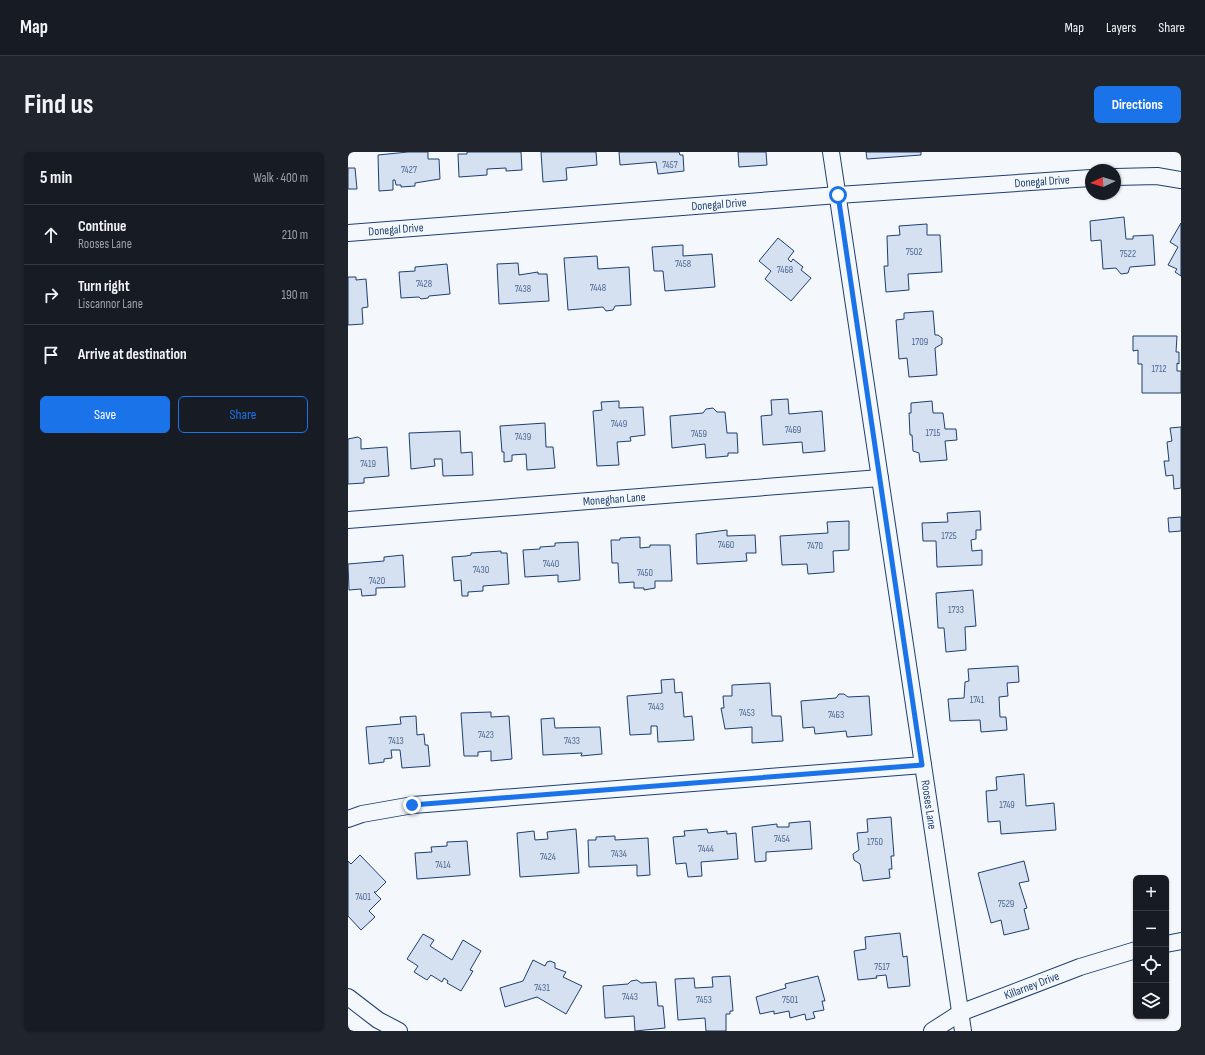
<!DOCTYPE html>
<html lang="en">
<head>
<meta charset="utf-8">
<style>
	body { margin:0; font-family:"Sofia Sans Condensed",sans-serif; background:#20242c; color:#f1f3f6 }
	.controls { position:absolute; right:12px; bottom:12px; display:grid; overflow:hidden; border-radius:6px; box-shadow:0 1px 3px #0004 }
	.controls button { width:36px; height:36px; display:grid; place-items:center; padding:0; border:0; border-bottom:1px solid #363941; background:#171b24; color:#f1f3f6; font:20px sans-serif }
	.compass { position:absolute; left:737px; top:12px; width:36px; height:36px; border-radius:50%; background:#171b24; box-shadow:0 1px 3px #0004; rotate:266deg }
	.stop { position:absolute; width:12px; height:12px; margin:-9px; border:3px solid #1a73e8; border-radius:50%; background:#fff }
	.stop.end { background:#1a73e8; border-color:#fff; box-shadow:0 1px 4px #0008 }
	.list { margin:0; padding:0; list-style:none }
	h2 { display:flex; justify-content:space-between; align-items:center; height:52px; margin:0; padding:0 16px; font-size:17px }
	h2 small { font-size:13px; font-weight:400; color:#9ea1a6 }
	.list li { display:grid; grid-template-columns:26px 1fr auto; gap:12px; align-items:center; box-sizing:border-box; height:60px; padding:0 16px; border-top:1px solid #363941 }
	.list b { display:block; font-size:15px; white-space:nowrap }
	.list p { margin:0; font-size:13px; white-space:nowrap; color:#9ea1a6 }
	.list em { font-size:13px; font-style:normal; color:#9ea1a6 }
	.actions { display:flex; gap:8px; padding:12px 16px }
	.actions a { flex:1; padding:9px 0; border:1px solid #1a73e8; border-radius:6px; text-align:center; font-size:14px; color:#1a73e8 }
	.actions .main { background:#1a73e8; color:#fff }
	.icon { flex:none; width:22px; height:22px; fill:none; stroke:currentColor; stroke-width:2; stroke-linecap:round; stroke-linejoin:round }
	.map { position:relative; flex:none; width:833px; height:879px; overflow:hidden; border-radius:6px }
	header { display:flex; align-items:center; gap:24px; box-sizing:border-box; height:56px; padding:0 20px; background:#171b24; border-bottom:1px solid #363941 }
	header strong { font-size:19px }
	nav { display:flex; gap:22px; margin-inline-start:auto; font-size:14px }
	.intro { display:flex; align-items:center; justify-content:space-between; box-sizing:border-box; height:96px; padding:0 24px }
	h1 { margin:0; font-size:28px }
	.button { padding:10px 18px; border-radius:6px; background:#1a73e8; color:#fff; font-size:14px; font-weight:700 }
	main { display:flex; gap:24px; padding:0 24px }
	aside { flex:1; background:#171b24; border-radius:6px; box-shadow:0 1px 3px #0004 }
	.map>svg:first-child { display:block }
	.building { fill:#d5e0f0; stroke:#1d3f73 }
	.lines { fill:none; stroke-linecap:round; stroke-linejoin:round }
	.street-casing { stroke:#1d3f73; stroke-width:18 }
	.street { stroke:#f4f7fb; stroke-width:16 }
	.route { stroke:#1a73e8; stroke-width:5 }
	.labels { text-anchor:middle; stroke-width:3; stroke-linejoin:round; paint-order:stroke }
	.number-label { font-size:10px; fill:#4b6792 }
	.street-label { font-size:12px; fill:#1d3f73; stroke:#f4f7fb }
</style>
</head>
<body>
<header>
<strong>Map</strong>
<nav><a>Map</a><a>Layers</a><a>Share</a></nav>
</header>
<div class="intro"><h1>Find us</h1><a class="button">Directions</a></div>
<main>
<aside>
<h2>5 min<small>Walk · 400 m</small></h2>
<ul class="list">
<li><svg class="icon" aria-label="ahead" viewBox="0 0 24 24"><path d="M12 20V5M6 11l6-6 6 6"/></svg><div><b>Continue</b><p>Rooses Lane</p></div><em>210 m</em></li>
<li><svg class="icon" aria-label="right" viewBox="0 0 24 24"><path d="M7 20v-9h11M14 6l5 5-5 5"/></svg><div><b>Turn right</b><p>Liscannor Lane</p></div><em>190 m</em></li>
<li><svg class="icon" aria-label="arrive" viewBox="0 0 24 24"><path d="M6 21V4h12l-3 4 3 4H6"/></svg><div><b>Arrive at destination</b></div></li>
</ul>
<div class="actions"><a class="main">Save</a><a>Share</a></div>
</aside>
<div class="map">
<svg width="833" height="879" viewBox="0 0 833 879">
	<rect width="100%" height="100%" fill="#f4f7fb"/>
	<path class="building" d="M 60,0 L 80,0 L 80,7 L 91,7 L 92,27 L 67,31 L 67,34 L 53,35 L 53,33 L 48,33 L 47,28 L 45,28 L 45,38 L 31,39 L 30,3 Z
		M 119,0 L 173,0 L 174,18 L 158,19 L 158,16 L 139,17 L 139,23 L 111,25 L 110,2 L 119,2 Z
		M 193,0 L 248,0 L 249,13 L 218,16 L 219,28 L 195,30 Z
		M 271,0 L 331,0 L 332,3 L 335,3 L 336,19 L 310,22 L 308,10 L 272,13 Z
		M 390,0 L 418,0 L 419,13 L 391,15 Z
		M 518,0 L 573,0 L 573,3 L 519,7 Z
		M 0,16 L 7,16 L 9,37 L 0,37 Z
		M 776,65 L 778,87 L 785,87 L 785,84 L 805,83 L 807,113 L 782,115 L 780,121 L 773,122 L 768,116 L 755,117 L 753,88 L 743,89 L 742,69 Z
		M 833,71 L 833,124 L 827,120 L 829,117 L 820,113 L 830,95 L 822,90 Z
		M 579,72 L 579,83 L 592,83 L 594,120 L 560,122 L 561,138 L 538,140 L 536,114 L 540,114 L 539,84 L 552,83 L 551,74 Z
		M 430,86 L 446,99 L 440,107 L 443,110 L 445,107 L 455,115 L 453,118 L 463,126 L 443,149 L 417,127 L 423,119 L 411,109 Z
		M 335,93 L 335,104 L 364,102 L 367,135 L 317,139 L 315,119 L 306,119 L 304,95 Z
		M 249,104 L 250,117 L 281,115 L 283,153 L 267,154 L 265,158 L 258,159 L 255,155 L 220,158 L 216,106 Z
		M 170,111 L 171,123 L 190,120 L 190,122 L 199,122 L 201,149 L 151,152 L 149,112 Z
		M 99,112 L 102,142 L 81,144 L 80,146 L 73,147 L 71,145 L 53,146 L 51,120 L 67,119 L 67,115 Z
		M 0,125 L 8,125 L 8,128 L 18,127 L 20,155 L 14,156 L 15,172 L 0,173 Z
		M 585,159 L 587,183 L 590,183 L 594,186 L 594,192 L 587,196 L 589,223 L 561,225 L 559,206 L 551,207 L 548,168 L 556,167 L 556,161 Z
		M 785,184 L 829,184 L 828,200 L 831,200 L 831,212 L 829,211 L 829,219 L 833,219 L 833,241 L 794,241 L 794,212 L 790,212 L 790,198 L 785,199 Z
		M 440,247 L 441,262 L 474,259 L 477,299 L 455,301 L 454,290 L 415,293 L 413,264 L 424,263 L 423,248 Z
		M 271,249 L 271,256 L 295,255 L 297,283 L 282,285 L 283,289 L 269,290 L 271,313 L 249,314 L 245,259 L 254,258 L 253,250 Z
		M 584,249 L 585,261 L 595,261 L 597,277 L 608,277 L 609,288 L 597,289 L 599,308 L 572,310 L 571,301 L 565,299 L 564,283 L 562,283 L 561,261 L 563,261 L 563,251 Z
		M 365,256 L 369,260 L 377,260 L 379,281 L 389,281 L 390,301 L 380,301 L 380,304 L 358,306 L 357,292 L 324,296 L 322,264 L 355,261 L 358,257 Z
		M 197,271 L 198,295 L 205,295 L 207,316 L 179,318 L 178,302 L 164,303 L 164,309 L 156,310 L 156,300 L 154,300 L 152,274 Z
		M 833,275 L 833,336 L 826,337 L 825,323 L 818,324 L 816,309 L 821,309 L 819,290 L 824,289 L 822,276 Z
		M 112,279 L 113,301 L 124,300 L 125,323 L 95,324 L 94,307 L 86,307 L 87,314 L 63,317 L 61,281 Z
		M 10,285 L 13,287 L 13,297 L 39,295 L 41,324 L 16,326 L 16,331 L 0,332 L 0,287 Z
		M 632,359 L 633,378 L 628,378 L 628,387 L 623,388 L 624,399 L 634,398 L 634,413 L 589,415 L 588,389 L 575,389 L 574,371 L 600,370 L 599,361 Z
		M 833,365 L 833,379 L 821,380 L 820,366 Z
		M 501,369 L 501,398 L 485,399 L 486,420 L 460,422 L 459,412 L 434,413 L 432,384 L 480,381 L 479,370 Z
		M 379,378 L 379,384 L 407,383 L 408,401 L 398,401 L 399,409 L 349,412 L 348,382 Z
		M 292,385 L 292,396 L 302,395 L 302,393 L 322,393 L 324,429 L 307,429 L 307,436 L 296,438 L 296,436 L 286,436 L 286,430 L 271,431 L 270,411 L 264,411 L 263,388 L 272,388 L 272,386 Z
		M 230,390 L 232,428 L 210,430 L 210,423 L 177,425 L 175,398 L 192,397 L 192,395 L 207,394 L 207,391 Z
		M 153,399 L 153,401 L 159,401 L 161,432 L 135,434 L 135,439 L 120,440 L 120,444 L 114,444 L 113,428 L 106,429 L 104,405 L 118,404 L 123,403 L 123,401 Z
		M 55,403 L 57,435 L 28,436 L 28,443 L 14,444 L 13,437 L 1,438 L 0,412 L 36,409 L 36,405 Z
		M 625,438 L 628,474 L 617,475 L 618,498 L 598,500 L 596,476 L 590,476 L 588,441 Z
		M 670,514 L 671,530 L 659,531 L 660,544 L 651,545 L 652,565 L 658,565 L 659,578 L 633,580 L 632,568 L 602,569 L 600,547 L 616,546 L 617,530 L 621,529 L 620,517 Z
		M 326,527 L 327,541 L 334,540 L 336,565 L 344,564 L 346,588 L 310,590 L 309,574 L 303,574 L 303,582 L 282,583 L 279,544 L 314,541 L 313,528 Z
		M 422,531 L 424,564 L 433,564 L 435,589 L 404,591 L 404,575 L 377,577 L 373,556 L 376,556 L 375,544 L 384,544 L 384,533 Z
		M 491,542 L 496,542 L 500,545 L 521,544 L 524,583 L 499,585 L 498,579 L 467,582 L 466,575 L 455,576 L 453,549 L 488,546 Z
		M 143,560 L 143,565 L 161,564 L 164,607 L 143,609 L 143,599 L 130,600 L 130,604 L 116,604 L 113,561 Z
		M 68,564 L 69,583 L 76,582 L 77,593 L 80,593 L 82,614 L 54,616 L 52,598 L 43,598 L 44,606 L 36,607 L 36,610 L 21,612 L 18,575 L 53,572 L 52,565 Z
		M 206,566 L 207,576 L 252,575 L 254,602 L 233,604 L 234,601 L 195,603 L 193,567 Z
		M 676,622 L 678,654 L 706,651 L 708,678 L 653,682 L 652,669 L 640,670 L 638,639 L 649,638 L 648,625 Z
		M 543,665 L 546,704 L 543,704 L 544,717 L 541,717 L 542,726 L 515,729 L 512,712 L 506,708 L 505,702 L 511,698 L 509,681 L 520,680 L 519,667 Z
		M 462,669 L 464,697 L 418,700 L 418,709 L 407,710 L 404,675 L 429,672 L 429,675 L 441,675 L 441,671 Z
		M 228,677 L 231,721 L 172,725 L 169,681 L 186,679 L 187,688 L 200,687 L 199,680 Z
		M 359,677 L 360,681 L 379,679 L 379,682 L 388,681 L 390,707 L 353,710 L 354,724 L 340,725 L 338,711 L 328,712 L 325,685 L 337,684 L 336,679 Z
		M 267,684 L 267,688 L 300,686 L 302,723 L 289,724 L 289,713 L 241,715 L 240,688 L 248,688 L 248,685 Z
		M 119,689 L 122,723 L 69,727 L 67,701 L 84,700 L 83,695 L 99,694 L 99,690 Z
		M 12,703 L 38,730 L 28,740 L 26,740 L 33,747 L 21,759 L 27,765 L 13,778 L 0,764 L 0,709 L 3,712 Z
		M 676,709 L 681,729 L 671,731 L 679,756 L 676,757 L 681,777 L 656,783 L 653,768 L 643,771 L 630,721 Z
		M 552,781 L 555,805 L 559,804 L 562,834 L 540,836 L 538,823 L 528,824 L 529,826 L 510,828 L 506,799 L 518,797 L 517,785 Z
		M 75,782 L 86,788 L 82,794 L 104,808 L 115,788 L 133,799 L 122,818 L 125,819 L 113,839 L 99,831 L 100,829 L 96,826 L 94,830 L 83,823 L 79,828 L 66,820 L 70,814 L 59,807 Z
		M 185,808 L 197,814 L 199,810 L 202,809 L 207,811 L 207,816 L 218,820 L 215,825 L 234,834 L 218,862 L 189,845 L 157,855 L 152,836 L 175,829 Z
		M 382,824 L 385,859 L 382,859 L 382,862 L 378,862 L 378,879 L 358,879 L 357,866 L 330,868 L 327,827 L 346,826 L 347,836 L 365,835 L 364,825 Z
		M 470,824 L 477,849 L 474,849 L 476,858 L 465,860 L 467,866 L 458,868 L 457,862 L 442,866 L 441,859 L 426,862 L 426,859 L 412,862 L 408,845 L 438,836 L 437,832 Z
		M 289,828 L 293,831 L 308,830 L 310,854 L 315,854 L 317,876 L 287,879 L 286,864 L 257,866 L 255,834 L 280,832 L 283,829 Z"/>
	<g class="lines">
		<defs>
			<g id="street">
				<path id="s1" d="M 483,0 L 615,879"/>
				<path d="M 767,25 L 809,24 L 833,28"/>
				<path id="s2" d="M 0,81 L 490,43 L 743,26"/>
				<path id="s3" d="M 0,368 L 532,326"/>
				<path d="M 0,667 L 14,662 L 65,653 L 575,613"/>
				<path d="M 818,792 L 833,789"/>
				<path d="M 0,845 L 30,868 L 51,879"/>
				<path id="s4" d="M 584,879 L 612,861 L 732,815 L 788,798"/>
			</g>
		</defs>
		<use href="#street" class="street-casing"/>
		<use href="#street" class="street"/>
	</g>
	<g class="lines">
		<path class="route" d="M 64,653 L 574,613 L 490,43"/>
	</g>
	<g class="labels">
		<g class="number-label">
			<text x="322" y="16">7457</text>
			<text x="61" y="21">7427</text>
			<text x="566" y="103">7502</text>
			<text x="780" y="105">7522</text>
			<text x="335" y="115">7458</text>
			<text x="437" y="121">7468</text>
			<text x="76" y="135">7428</text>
			<text x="250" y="139">7448</text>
			<text x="175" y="140">7438</text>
			<text x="572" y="193">1709</text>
			<text x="811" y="220">1712</text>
			<text x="271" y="275">7449</text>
			<text x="445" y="281">7469</text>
			<text x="585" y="284">1715</text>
			<text x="351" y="285">7459</text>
			<text x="175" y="288">7439</text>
			<text x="20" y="315">7419</text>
			<text x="601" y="387">1725</text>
			<text x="378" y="396">7460</text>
			<text x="467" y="397">7470</text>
			<text x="203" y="415">7440</text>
			<text x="133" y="421">7430</text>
			<text x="297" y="424">7450</text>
			<text x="29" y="432">7420</text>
			<text x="608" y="461">1733</text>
			<text x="629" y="551">1741</text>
			<text x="308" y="558">7443</text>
			<text x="399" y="564">7453</text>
			<text x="488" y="566">7463</text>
			<text x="138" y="586">7423</text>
			<text x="48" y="592">7413</text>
			<text x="224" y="592">7433</text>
			<text x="659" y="656">1749</text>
			<text x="434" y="690">7454</text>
			<text x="527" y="693">1750</text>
			<text x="358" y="700">7444</text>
			<text x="271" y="705">7434</text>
			<text x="200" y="708">7424</text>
			<text x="95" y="716">7414</text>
			<text x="15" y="748">7401</text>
			<text x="658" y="755">7529</text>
			<text x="534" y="818">7517</text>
			<text x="194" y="839">7431</text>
			<text x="282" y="848">7443</text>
			<text x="356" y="851">7453</text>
			<text x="442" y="851">7501</text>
		</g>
		<g class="street-label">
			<text dy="4" stroke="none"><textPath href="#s2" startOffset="696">Donegal Drive</textPath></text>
			<text dy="4" stroke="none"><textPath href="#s2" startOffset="372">Donegal Drive</textPath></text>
			<text dy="4" stroke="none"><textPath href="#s2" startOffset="48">Donegal Drive</textPath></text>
			<text dy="4" stroke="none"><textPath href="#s3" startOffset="267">Moneghan Lane</textPath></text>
			<text dy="4" stroke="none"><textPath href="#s1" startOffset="660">Rooses Lane</textPath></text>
			<text dy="4" stroke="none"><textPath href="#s4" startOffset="110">Killarney Drive</textPath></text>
		</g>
	</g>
</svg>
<div class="controls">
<button>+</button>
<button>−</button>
<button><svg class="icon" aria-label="locate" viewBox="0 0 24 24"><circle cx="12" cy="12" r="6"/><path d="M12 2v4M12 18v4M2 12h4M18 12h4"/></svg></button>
<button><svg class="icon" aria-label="layers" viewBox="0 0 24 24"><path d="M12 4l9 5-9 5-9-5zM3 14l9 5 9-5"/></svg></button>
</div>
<svg class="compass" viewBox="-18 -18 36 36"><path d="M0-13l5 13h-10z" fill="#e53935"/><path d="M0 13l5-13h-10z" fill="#9ea1a6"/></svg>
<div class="stop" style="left:490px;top:43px"></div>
<div class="stop end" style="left:64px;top:653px"></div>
</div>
</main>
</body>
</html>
